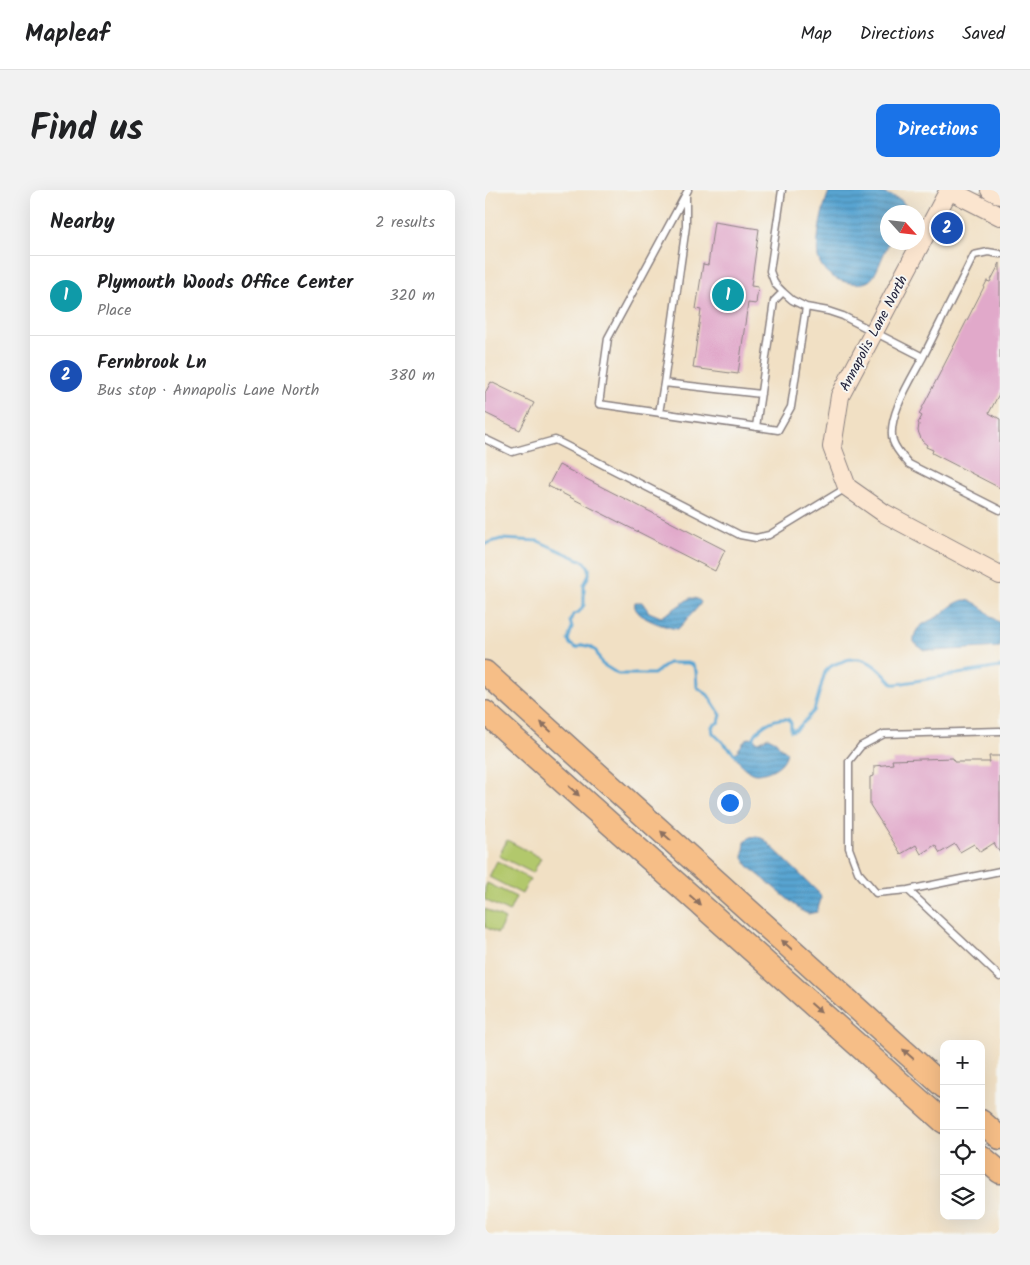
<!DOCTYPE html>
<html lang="en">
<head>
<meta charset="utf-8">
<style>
	body { margin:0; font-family:Kalam,sans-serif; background:#f2f2f2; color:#202124 }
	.controls { position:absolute; right:15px; bottom:15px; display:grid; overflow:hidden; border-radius:10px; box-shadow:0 5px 20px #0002 }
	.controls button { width:45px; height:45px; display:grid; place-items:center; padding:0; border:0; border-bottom:1px solid #e0e0e0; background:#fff; color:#202124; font:25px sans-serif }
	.compass { position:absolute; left:395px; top:15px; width:45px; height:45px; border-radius:50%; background:#fff; box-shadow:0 5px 20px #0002; rotate:117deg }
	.you { position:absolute; left:244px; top:612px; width:18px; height:18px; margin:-12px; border:4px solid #fff; border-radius:50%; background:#1a73e8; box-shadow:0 0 0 8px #1a73e833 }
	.badge { display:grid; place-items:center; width:32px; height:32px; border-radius:50%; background:#1a73e8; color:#fff; font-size:16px; font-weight:700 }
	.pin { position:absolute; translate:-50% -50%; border:2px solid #fff; box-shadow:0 1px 5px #0006 }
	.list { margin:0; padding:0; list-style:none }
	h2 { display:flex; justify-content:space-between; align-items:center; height:65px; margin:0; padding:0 20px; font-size:21px }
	h2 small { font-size:16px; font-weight:400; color:#757577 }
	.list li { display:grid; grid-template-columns:32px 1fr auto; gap:15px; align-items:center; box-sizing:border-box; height:80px; padding:0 20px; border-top:1px solid #e0e0e0 }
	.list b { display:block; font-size:19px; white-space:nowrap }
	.list p { margin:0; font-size:16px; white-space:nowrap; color:#757577 }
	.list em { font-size:16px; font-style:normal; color:#757577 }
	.icon { flex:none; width:28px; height:28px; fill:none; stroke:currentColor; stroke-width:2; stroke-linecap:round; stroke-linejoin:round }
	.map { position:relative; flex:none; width:515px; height:1045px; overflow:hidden; border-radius:10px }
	header { display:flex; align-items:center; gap:30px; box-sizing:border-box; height:70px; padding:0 25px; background:#fff; border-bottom:1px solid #e0e0e0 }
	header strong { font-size:24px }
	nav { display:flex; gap:28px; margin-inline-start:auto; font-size:18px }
	.intro { display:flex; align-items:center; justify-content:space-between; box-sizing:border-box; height:120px; padding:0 30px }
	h1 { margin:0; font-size:35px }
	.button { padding:12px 22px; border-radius:10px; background:#1a73e8; color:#fff; font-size:18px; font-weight:700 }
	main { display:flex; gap:30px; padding:0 30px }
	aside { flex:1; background:#fff; border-radius:10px; box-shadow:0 5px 20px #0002 }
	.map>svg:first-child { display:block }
	.pitch { fill:#b2c86c; stroke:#6a7554 }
	.water { fill:url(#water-rules); stroke:#3d6386 }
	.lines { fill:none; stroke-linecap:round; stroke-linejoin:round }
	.stream { stroke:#58a4d1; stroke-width:3 }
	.building { fill:#e1a9ca }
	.lane-casing { stroke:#8a8180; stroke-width:9 }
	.secondary-casing { stroke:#8a8180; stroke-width:20 }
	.highway-casing { stroke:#8a8180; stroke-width:25 }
	.lane { stroke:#fff; stroke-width:6 }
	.secondary { stroke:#fbe5cf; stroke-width:18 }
	.highway { stroke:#f6be87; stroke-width:22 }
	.oneway { fill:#8c7061 }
	.labels { text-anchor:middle; stroke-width:4; stroke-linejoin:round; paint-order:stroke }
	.street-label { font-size:14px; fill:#22223b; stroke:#f6f6f2 }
</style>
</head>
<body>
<header>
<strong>Mapleaf</strong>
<nav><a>Map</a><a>Directions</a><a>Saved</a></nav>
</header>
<div class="intro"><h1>Find us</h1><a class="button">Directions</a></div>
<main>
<aside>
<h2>Nearby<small>2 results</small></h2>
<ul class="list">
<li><span class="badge" style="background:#0f9aa8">1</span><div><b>Plymouth Woods Office Center</b><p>Place</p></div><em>320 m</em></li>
<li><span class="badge" style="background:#1a4fb4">2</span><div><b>Fernbrook Ln</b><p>Bus stop · Annapolis Lane North</p></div><em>380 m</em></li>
</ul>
</aside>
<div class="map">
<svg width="515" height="1045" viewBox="0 0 515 1045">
	<defs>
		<pattern id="water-rules" width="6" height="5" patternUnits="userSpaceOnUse" patternTransform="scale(1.25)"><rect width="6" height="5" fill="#58a4d1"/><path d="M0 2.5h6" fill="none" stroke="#4885ab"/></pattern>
	</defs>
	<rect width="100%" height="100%" fill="#f6f6f2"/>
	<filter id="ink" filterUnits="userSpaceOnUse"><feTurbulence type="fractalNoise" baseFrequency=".02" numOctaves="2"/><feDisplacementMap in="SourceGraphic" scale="10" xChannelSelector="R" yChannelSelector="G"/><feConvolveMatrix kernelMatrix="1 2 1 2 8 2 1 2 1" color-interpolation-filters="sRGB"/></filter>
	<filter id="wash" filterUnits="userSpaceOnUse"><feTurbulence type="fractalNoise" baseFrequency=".0096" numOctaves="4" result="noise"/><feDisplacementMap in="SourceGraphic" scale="20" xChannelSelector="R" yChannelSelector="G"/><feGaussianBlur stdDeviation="1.12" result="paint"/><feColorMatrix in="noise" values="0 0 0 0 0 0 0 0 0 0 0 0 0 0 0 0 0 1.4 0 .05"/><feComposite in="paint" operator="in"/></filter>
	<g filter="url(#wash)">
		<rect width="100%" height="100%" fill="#f1e0c4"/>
		<path class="pitch" d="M 22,650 L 56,668 L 48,683 L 14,666 Z
			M 12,671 L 45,689 L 37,704 L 4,687 Z
			M 2,693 L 31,707 L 24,722 L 0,710 L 0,698 Z
			M 0,719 L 20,729 L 13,743 L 0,737 Z"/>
		<path class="water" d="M 345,0 L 368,2 L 390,0 L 415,9 L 421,16 L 419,22 L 402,22 L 402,52 L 404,53 C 399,62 393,80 388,87 C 383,94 374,94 367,93 C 352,92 337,83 333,67 C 330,53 338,13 345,0 Z
			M 205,408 C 209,408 213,408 216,412 L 214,416 L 193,439 C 182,438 145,427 150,412 L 157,412 L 164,422 L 176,427 L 183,423 Z
			M 479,410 C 495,410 503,426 515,433 L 515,457 L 449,461 L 439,460 L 429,453 C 428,434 443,433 455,425 C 463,419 468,413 479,410 Z
			M 283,547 L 291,551 L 296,558 L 299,559 L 302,563 C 299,576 285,583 272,584 C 264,585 251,571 250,564 L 261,549 L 265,548 L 274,552 Z
			M 272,646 L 280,650 L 335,704 L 336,709 L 332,722 L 323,724 L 317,721 L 263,676 L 258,668 L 260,652 L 265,647 Z"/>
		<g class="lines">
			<path class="stream" d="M 0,354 L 16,349 L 53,351 L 100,372 L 104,378 L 104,385 L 99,395 L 99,415 L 94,422 L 88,425 L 85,431 L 87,438 L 83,450 L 85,454 L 91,458 L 98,455 L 106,457 L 111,461 L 117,474 L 133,484 L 169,484 L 183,473 L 203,473 L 208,475 L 211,481 L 212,497 L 223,505 L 236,525 L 234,532 L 227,536 L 228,543 L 253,567
				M 267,553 C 270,538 288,527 303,529 L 306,533 L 306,541 L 312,539 L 329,521 L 340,482 C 344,476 349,474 356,472 C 379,462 393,477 408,494 L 412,494 L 515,477"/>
		</g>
		<g id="blocks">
			<path class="building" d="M 229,32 L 274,39 L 266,96 L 273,97 L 271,114 L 263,113 L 253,184 L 208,178 L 216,120 L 211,119 L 218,74 L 223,75 Z
				M 515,73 L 515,202 L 504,223 L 515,229 L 515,298 L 447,263 L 448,260 L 441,257 L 442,255 L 437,251 L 433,241 L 434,234 L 433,233 L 437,226 L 434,224 L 502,91 L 505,92 Z
				M 6,192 L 49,213 L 35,240 L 0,223 L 0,203 Z
				M 74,275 L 240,360 L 230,381 L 63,296 Z
				M 504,566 L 515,566 L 515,663 L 509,653 L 495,662 L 489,654 L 475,662 L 470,654 L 455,663 L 450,655 L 436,664 L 431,655 L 416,664 L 385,615 L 385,587 L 389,586 L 389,576 L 408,574 L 407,570 L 468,568 L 469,572 L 505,572 Z"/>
		</g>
	</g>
	<g filter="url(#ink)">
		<use href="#blocks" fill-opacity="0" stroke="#8a8180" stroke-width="1"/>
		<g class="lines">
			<defs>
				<path id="lane" d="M 203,0 L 123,148 L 114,214 L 293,240 L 306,217 L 321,117 L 343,121 L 358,126 L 438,167 L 489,65 L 503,62 L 515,64
					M 297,0 L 285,81 L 290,94 L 298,102 L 307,110 L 321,117
					M 438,167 C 427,188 401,228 408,251 C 411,260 418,267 424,274 L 515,320
					M 179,193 L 201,36 L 201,6
					M 174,223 L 179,193 L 276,204
					M 271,237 L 289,111 L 298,102
					M 0,249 L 27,262 L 70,250 L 255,345 L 271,348 L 284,345 L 361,298
					M 515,541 L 399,544 L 376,556 L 364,571 L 364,658 L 373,682 L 391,703 L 423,700 L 515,787
					M 423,700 L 515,681"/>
				<path id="secondary" d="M 464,0 L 355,206 L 347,257 L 362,297 L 399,323 L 515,385
					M 464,0 L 515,26
					M 505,0 L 515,5"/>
				<path id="highway" d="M 0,482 L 459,897
					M 0,522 L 459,932
					M 496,931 L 515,948
					M 496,966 L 515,982"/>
			</defs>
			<use href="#lane" class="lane-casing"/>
			<use href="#secondary" class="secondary-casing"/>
			<use href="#highway" class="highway-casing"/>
			<use href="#lane" class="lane"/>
			<use href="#secondary" class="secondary"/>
			<use href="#highway" class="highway"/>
		</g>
		<defs><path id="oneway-solid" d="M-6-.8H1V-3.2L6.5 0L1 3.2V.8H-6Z" transform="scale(1.25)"/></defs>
		<g class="oneway">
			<use href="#oneway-solid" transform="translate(61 537) rotate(-138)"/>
			<use href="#oneway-solid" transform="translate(89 601) rotate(42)"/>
			<use href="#oneway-solid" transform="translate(181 646) rotate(-138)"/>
			<use href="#oneway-solid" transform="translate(210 710) rotate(42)"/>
			<use href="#oneway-solid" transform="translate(302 755) rotate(-138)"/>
			<use href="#oneway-solid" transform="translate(331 818) rotate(42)"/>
			<use href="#oneway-solid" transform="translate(423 864) rotate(-138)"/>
		</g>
	</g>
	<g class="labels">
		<g class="street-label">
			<text transform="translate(388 143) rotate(-62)" y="5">Annapolis Lane North</text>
		</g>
	</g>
</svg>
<div class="controls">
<button>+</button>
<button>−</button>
<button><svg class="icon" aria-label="locate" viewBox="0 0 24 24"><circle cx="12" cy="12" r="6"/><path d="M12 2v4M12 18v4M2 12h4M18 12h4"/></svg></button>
<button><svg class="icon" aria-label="layers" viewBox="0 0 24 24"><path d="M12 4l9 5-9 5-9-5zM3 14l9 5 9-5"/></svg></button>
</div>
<svg class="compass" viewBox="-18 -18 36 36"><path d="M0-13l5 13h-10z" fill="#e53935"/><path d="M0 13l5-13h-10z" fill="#757577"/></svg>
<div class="you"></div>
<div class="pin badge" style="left:243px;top:105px;background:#0f9aa8">1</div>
<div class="pin badge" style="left:462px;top:38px;background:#1a4fb4">2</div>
</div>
</main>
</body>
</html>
